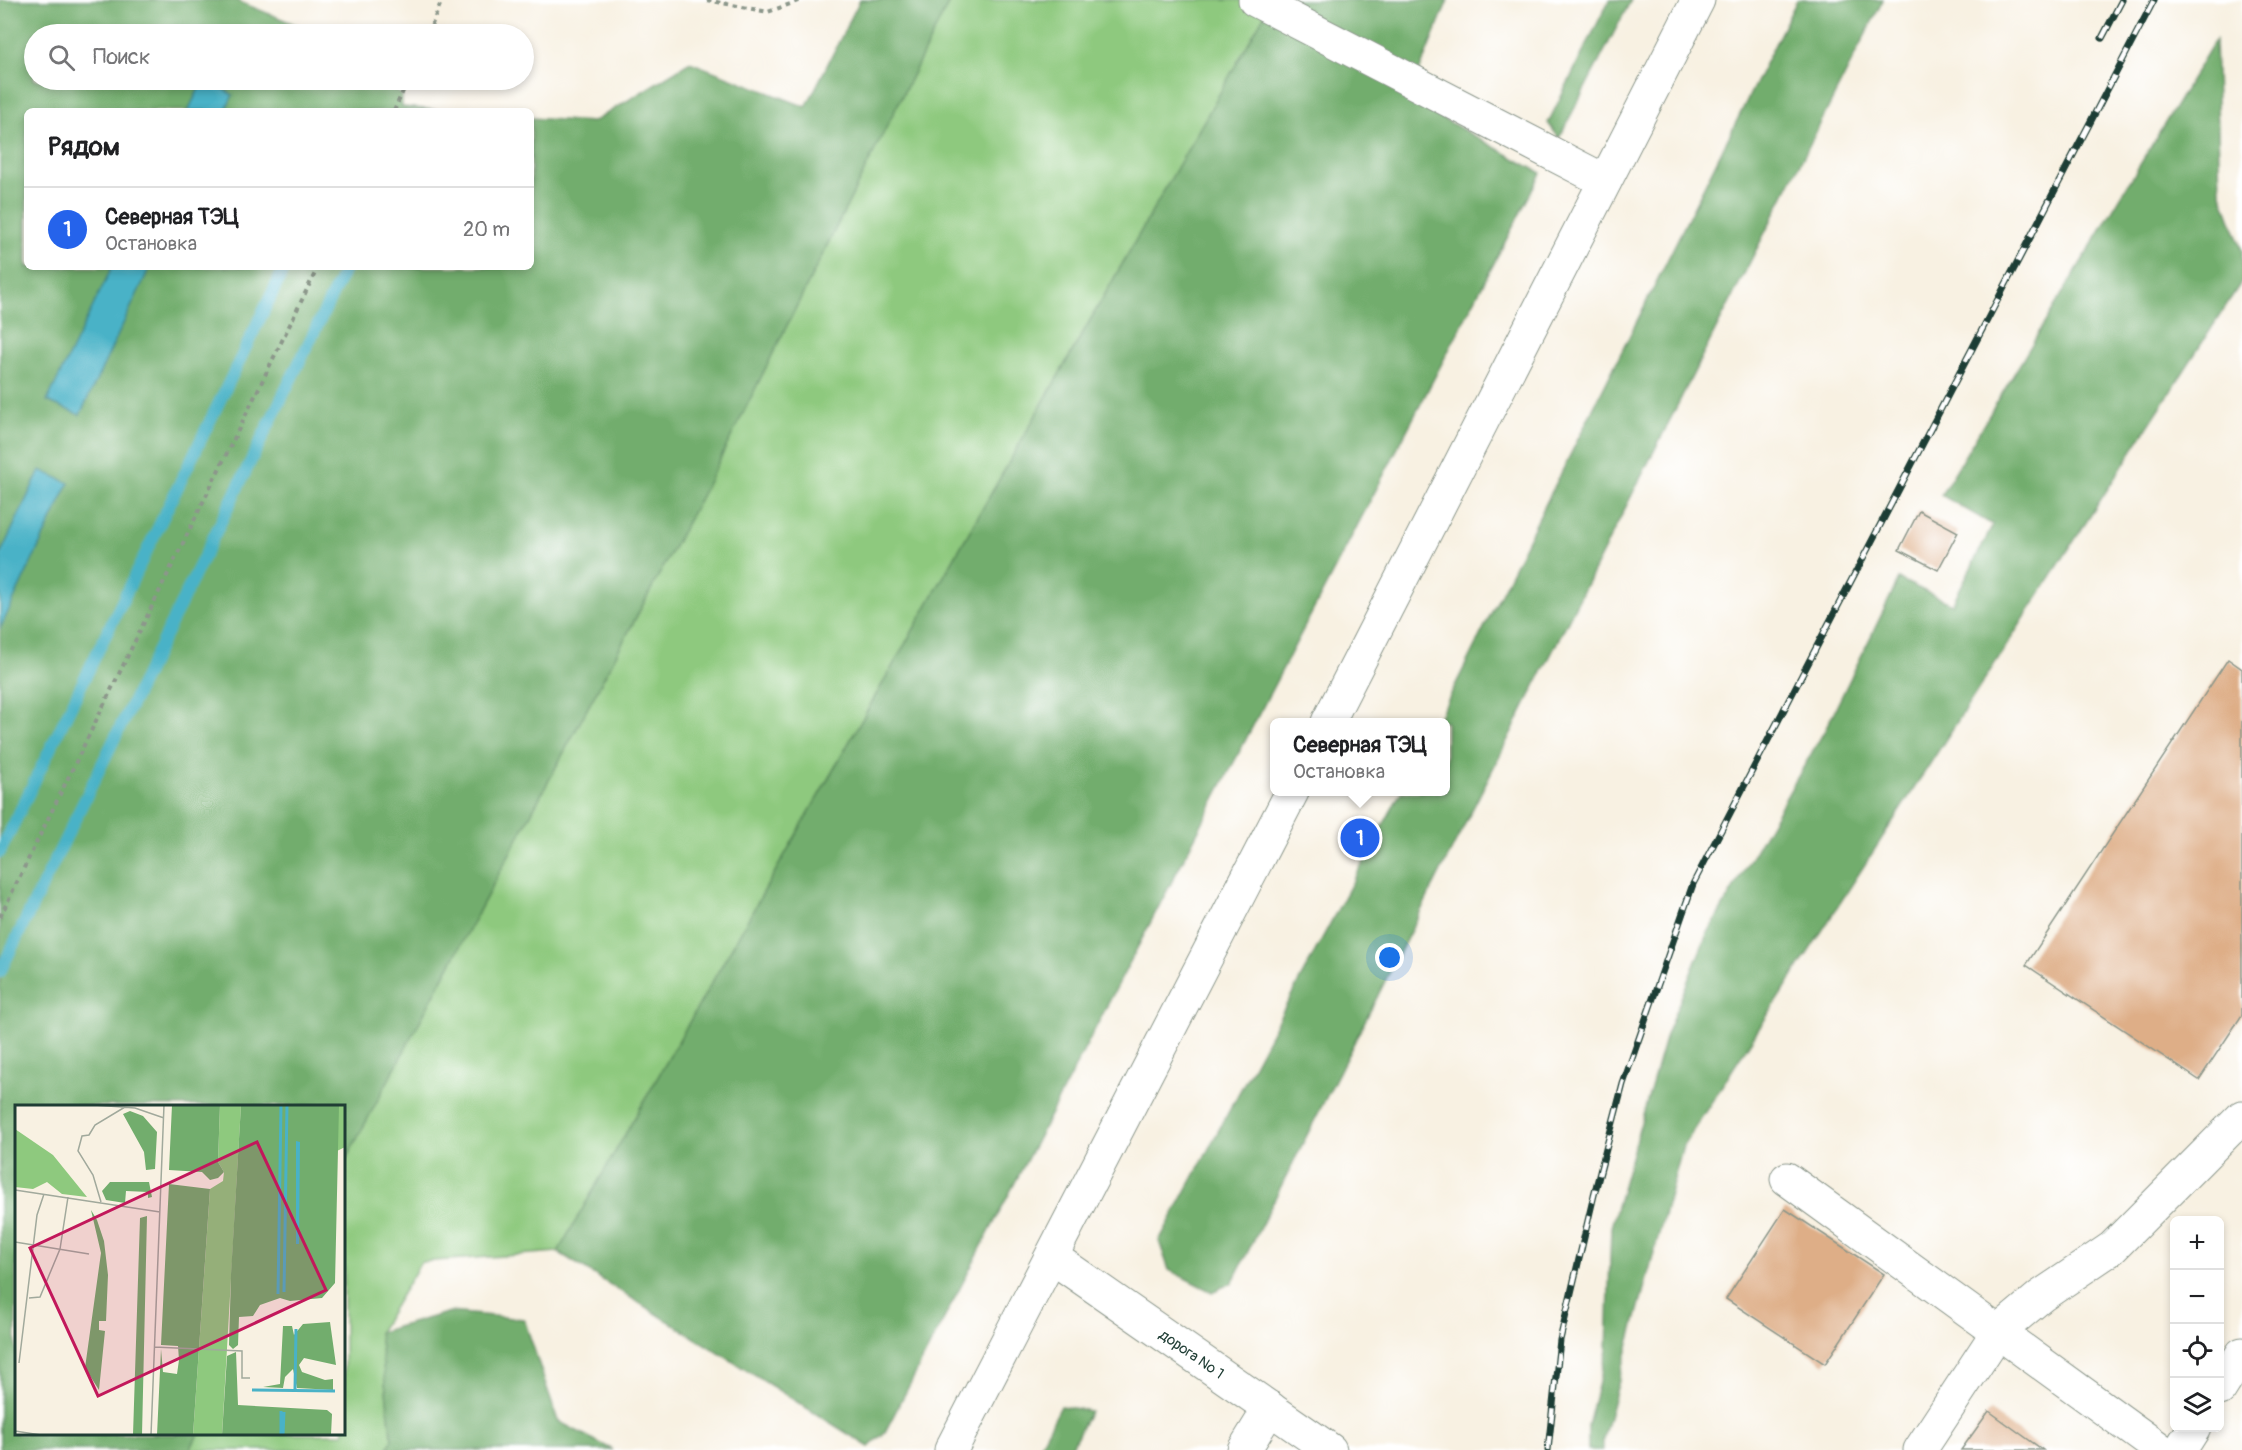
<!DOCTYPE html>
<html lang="ru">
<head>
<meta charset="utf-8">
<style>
	body { margin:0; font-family:Pangolin,sans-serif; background:#f6f6f6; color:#202124 }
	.controls { position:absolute; right:18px; bottom:18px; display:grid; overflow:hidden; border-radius:9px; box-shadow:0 3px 9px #0003 }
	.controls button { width:54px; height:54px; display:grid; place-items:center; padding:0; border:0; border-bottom:2px solid #e0e0e0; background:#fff; color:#202124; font:30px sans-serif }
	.you { position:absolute; left:1390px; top:958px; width:21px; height:21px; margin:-15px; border:4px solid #fff; border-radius:50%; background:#1a73e8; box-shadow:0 0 0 9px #1a73e833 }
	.badge { display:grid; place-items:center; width:39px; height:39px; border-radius:50%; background:#2563eb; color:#fff; font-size:20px; font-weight:700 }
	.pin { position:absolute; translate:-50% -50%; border:3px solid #fff; box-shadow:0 2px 6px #0006 }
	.popup { position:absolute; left:1270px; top:718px; width:180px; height:78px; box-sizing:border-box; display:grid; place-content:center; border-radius:9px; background:#fff; filter:drop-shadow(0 2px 4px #0005); font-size:20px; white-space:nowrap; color:#757577 }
	.popup b { font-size:22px; color:#202124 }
	.popup::after { content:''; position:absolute; left:50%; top:100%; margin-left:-12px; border:12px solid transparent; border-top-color:#fff }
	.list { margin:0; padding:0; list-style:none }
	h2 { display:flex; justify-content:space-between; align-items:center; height:78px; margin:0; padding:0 24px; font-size:26px }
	h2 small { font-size:20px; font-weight:400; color:#757577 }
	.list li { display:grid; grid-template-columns:39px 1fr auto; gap:18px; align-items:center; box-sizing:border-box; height:84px; padding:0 24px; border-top:2px solid #e0e0e0 }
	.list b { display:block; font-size:22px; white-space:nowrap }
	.list p { margin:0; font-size:20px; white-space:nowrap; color:#757577 }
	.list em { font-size:20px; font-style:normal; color:#757577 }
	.icon { flex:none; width:33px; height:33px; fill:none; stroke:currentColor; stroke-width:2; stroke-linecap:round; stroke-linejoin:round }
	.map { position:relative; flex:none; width:2242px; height:1450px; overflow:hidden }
	.search { position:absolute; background:#fff; box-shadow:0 3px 9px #0003; left:24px; top:24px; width:510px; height:66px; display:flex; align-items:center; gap:15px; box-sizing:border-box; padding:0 21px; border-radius:33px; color:#757577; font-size:22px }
	.panel { position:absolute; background:#fff; box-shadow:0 3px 9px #0003; left:24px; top:108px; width:510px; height:162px; border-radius:9px }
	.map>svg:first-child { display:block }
	.green { fill:#8ec97e; stroke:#568359; stroke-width:1.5 }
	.forest { fill:#72ad6d; stroke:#487550; stroke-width:1.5 }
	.water { fill:#49b2c7; stroke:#34787e; stroke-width:1.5 }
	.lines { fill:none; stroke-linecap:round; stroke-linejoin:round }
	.stream { stroke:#49b2c7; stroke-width:12 }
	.building { fill:#deae87 }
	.minor-casing { stroke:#8c978b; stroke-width:35 }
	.major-casing { stroke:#8c978b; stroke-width:35 }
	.path { stroke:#8c978b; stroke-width:4; stroke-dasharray:4.5 4.5; stroke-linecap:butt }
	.minor { stroke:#fff; stroke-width:33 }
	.major { stroke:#fff; stroke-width:33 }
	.rail-casing { stroke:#1f3d34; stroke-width:7 }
	.rail { stroke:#fff; stroke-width:4.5; stroke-dasharray:14; stroke-linecap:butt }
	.labels { text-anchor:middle; stroke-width:6; stroke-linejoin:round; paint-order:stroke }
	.street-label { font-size:15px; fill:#1f3d34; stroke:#fff }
	.inset-river { fill:none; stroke:#49b2c7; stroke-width:3 }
	.inset-road { fill:none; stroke:#a1a99c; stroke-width:1.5 }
	.view { fill:#c2185b; fill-opacity:0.15; stroke:#c2185b; stroke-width:3 }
	.inset-edge { fill:none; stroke:#1f3d34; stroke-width:3 }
</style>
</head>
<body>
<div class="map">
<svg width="2242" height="1450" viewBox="0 0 2242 1450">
	<rect width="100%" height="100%" fill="#fff"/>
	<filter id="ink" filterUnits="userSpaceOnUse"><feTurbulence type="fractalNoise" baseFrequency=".0167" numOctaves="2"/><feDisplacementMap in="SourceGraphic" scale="12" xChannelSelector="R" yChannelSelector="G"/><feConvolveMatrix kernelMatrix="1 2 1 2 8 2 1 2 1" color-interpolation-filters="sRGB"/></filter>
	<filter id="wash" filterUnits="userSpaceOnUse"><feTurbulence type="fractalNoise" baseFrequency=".008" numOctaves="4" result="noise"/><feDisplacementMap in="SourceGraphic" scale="24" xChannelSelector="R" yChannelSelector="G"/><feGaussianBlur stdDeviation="1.35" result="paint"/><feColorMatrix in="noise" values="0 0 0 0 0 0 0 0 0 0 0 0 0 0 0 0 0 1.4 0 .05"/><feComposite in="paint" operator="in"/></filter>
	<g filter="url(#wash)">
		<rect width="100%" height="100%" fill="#f8f1e2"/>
		<path class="green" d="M 950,0 L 1273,0 L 558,1252 L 421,1262 L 379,1332 L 392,1440 L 387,1450 L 190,1450 L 198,1434 L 344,1434 L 344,1163 L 708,483 Z"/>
		<path class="forest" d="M 0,0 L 235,0 L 319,34 L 34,34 L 34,80 L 382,80 L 402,95 L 402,107 L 449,111 L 27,111 L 27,267 L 531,267 L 531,118 L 593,122 L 690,62 L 806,107 L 860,0 L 950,0 L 708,483 L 344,1163 L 344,1106 L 16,1106 L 16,1434 L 198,1434 L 190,1450 L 0,1450 Z
			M 1273,0 L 1448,0 L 1408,99 L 1541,173 L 885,1432 L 869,1447 L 558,1252 Z
			M 1609,0 L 1631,0 L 1559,138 L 1548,123 Z
			M 1797,0 L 1883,0 L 1232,1283 L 1212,1292 L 1169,1270 L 1159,1241 L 1401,792 L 1446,792 L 1446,722 L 1437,722 Z
			M 2215,40 L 2220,190 L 2242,251 L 2242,281 L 1683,1146 L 1603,1439 L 1603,1450 L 1588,1450 L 1588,1425 L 1607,1351 L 1611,1227 L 1666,1035 L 1706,936 L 1826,728 L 1899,579 L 1952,604 L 1993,525 L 1941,495 Z
			M 450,1312 L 524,1319 L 558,1421 L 613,1450 L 387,1450 L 392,1440 L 379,1332 Z
			M 1061,1406 L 1090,1411 L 1070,1450 L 1038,1450 Z"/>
		<path class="water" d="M 203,80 L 209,80 L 233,95 L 225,111 L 188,111 Z
			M 112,267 L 150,267 L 80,415 L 47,401 Z
			M 40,470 L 69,483 L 0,629 L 0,555 Z"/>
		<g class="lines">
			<path class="stream" d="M 0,852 L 285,267
				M 0,972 L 346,267"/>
		</g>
		<g id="blocks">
			<path class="building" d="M 1919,511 L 1958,532 L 1938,570 L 1899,550 Z
				M 2228,659 L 2242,669 L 2242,1015 L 2199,1080 L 2026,965 Z
				M 1785,1209 L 1884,1274 L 1825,1364 L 1726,1299 Z
				M 1989,1411 L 2043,1450 L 1961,1450 Z"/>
		</g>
	</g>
	<g filter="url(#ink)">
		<use href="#blocks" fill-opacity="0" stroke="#8c978b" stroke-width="1.5"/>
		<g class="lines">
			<defs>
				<g id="minor">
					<path d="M 1255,0 L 1605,181"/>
					<path d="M 1787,1179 L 2161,1450"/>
					<path id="s1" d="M 1052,1257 L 1330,1450"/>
					<path d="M 2220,1389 L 2242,1354"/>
					<path d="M 1244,1450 L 1270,1408"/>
					<path d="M 1920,1450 L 1997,1333 L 2041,1296 L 2112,1248 L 2242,1117"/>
					<path d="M 2180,1450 L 2194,1428"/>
				</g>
				<path id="major" d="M 1328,722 L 1698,0
					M 951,1450 L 1292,792"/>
			</defs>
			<use href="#minor" class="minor-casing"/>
			<use href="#major" class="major-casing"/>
			<path class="path" d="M 707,0 L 768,12 L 801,0
				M 428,34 L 442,0
				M 394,111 L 408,80
				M 0,917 L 318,267"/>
			<use href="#minor" class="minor"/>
			<use href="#major" class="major"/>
			<defs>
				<path id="rail" d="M 2102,38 L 2122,0
					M 1548,1450 L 1560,1340 L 1594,1195 L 1623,1084 L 1693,884 L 2154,0"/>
			</defs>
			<use href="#rail" class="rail-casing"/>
			<use href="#rail" class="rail"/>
		</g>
	</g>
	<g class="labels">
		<g class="street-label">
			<text dy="5" stroke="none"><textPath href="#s1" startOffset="170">дорога № 1</textPath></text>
		</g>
	</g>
	<g transform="translate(15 1105)">
		<rect width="330" height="330" fill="#f8f1e2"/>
		<path d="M 205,0 L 226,0 L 207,330 L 178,330 L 195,84 L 208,76 L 209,67 L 203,57 ZM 299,0 L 330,0 L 330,42 L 318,48 ZM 0,24 L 38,50 L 72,92 L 47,89 L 32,77 L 18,84 L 0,82 Z" fill="#8ec97e"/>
		<path d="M 157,0 L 205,0 L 203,57 L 209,67 L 203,73 L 195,75 L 187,67 L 154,65 ZM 226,0 L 324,0 L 320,178 L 307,193 L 275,196 L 265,193 L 245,200 L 238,211 L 224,212 L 223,240 L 218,244 L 214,240 L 216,169 ZM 115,6 L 128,11 L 142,27 L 140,64 L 131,65 L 129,47 L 108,9 ZM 95,77 L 134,77 L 137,92 L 133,93 L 133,87 L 111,86 L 110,98 L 91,95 L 87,86 ZM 154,79 L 195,84 L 178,330 L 142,330 L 146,244 L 148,267 L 162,269 L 164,255 L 163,241 L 146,240 ZM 76,105 L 82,115 L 89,136 L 93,170 L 91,216 L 84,216 L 84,225 L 90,226 L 84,285 L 70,263 L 86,148 ZM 132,111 L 127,330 L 118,330 L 125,113 ZM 315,217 L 321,260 L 289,253 L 284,260 L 287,267 L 310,275 L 318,274 L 318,285 L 282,283 L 278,264 L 270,272 L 268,283 L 248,282 L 265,279 L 268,221 L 277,221 L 279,230 L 288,219 ZM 221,247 L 223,300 L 312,305 L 317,309 L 316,330 L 207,330 L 212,251 Z" fill="#72ad6d"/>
		<path d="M 281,36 L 285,37 L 284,139 L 281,139 Z" fill="#49b2c7"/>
		<path class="inset-river" d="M 269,187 L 272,0M 263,189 L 266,0M 280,284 L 281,224M 237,285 L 320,286M 266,330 L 266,306M 268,330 L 269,307"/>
		<path class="inset-road" d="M 79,0 L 120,3 L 149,13M 0,85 L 145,107M 86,97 L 78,70 L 63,46 L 67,31 L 74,30 L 80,20 L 110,2M 0,137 L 74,149M 14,193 L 25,192 L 45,144 L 53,92M 139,242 L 227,246 L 227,273 L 235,273M 4,258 L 22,110 L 29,89M 0,326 L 26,330M 136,330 L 149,0"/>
		<path class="view" d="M 242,37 L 311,185 L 83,291 L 15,143 Z"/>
		<rect width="330" height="330" class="inset-edge"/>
	</g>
</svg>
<div class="controls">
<button>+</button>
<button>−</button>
<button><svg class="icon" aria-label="locate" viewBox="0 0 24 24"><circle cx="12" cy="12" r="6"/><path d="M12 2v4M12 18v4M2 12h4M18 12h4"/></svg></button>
<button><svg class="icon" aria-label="layers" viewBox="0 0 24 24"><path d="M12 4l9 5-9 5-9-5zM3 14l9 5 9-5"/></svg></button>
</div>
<div class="you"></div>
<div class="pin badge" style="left:1360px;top:838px">1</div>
<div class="popup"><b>Северная ТЭЦ</b>Остановка</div>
<div class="search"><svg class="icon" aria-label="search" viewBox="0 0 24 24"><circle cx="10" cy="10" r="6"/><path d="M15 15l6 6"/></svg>Поиск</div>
<section class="panel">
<h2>Рядом<small></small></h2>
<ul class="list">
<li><span class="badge">1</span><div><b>Северная ТЭЦ</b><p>Остановка</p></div><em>20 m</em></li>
</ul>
</section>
</div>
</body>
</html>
